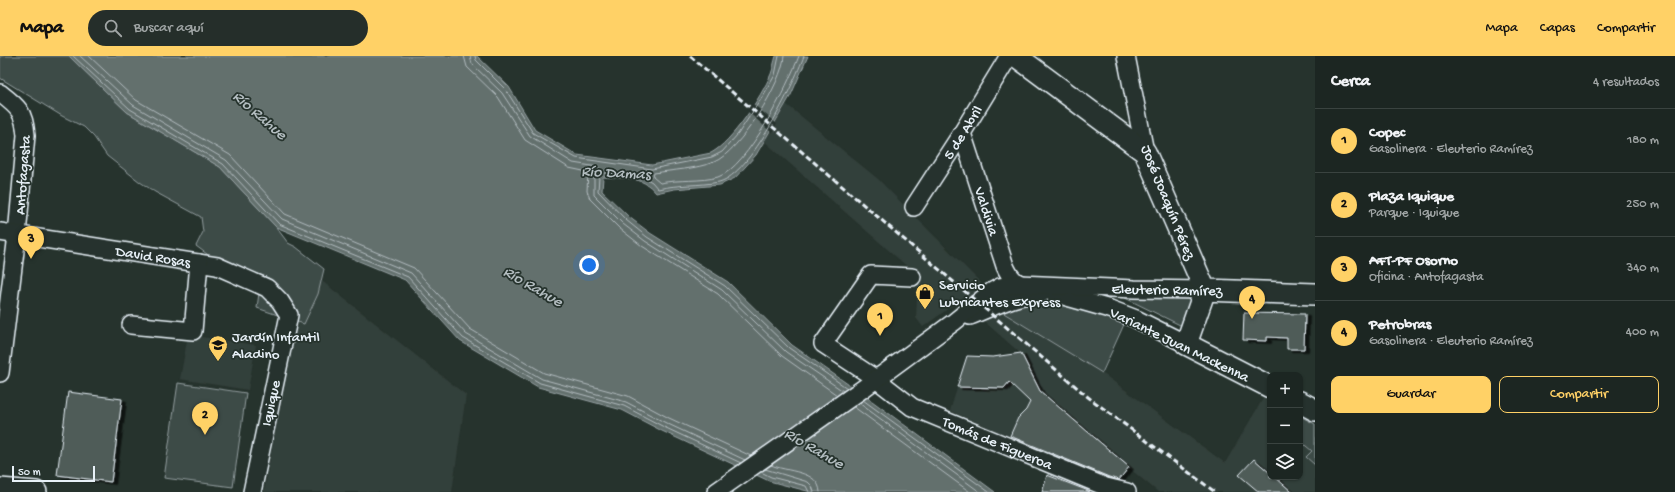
<!DOCTYPE html>
<html lang="es">
<head>
<meta charset="utf-8">
<style>
	body { margin:0; font-family:"Gochi Hand",sans-serif; background:#252e2a; color:#f1f3f6 }
	.controls { position:absolute; right:12px; bottom:12px; display:grid; overflow:hidden; border-radius:8px; box-shadow:0 1px 3px #0004 }
	.controls button { width:36px; height:36px; display:grid; place-items:center; padding:0; border:0; border-bottom:1px solid #3a4340; background:#1c2622; color:#f1f3f6; font:20px sans-serif }
	.scale { position:absolute; left:12px; bottom:10px; width:83px; box-sizing:border-box; padding-left:4px; border:2px solid #e8f1f8; border-top:0; font-size:11px; line-height:14px; white-space:nowrap; color:#e8f1f8; -webkit-text-stroke:3px #26332d; paint-order:stroke }
	.you { position:absolute; left:589px; top:209px; width:14px; height:14px; margin:-10px; border:3px solid #fff; border-radius:50%; background:#1a73e8; box-shadow:0 0 0 6px #1a73e833 }
	.badge { display:grid; place-items:center; width:26px; height:26px; border-radius:50%; background:#ffd166; color:#111; font-size:13px; font-weight:700 }
	.pin { position:absolute; translate:-50% -33px; filter:drop-shadow(0 1px 2px #0008) }
	.pin::after { content:''; position:absolute; top:21px; width:14px; height:12px; background:inherit; clip-path:polygon(0 0,100% 0,50% 100%) }
	.list { margin:0; padding:0; list-style:none }
	h2 { display:flex; justify-content:space-between; align-items:center; height:52px; margin:0; padding:0 16px; font-size:17px }
	h2 small { font-size:13px; font-weight:400; color:#a0a5a5 }
	.list li { display:grid; grid-template-columns:26px 1fr auto; gap:12px; align-items:center; box-sizing:border-box; height:64px; padding:0 16px; border-top:1px solid #3a4340 }
	.list b { display:block; font-size:15px; white-space:nowrap }
	.list p { margin:0; font-size:13px; white-space:nowrap; color:#a0a5a5 }
	.list em { font-size:13px; font-style:normal; color:#a0a5a5 }
	.actions { display:flex; gap:8px; padding:12px 16px }
	.actions a { flex:1; padding:9px 0; border:1px solid #ffd166; border-radius:8px; text-align:center; font-size:14px; color:#ffd166 }
	.actions .main { background:#ffd166; color:#111 }
	.icon { flex:none; width:22px; height:22px; fill:none; stroke:currentColor; stroke-width:2; stroke-linecap:round; stroke-linejoin:round }
	.map { position:relative; flex:none; width:1315px; height:436px; overflow:hidden }
	header { display:flex; align-items:center; gap:24px; box-sizing:border-box; height:56px; padding:0 20px; background:#ffd166; color:#111 }
	header strong { font-size:19px }
	nav { display:flex; gap:22px; margin-inline-start:auto; font-size:14px }
	.search { width:280px; height:36px; background:#252e2a; display:flex; align-items:center; gap:10px; box-sizing:border-box; padding:0 14px; border-radius:22px; color:#a0a5a5; font-size:15px }
	main { display:flex }
	aside { flex:1; background:#1c2622 }
	.map>svg:first-child { display:block }
	.built { fill:#333f3a }
	.green { fill:#3e4b47; stroke:#939ea0 }
	.water { fill:#636f6d; stroke:#98a3a5 }
	.pier { fill:#26332d }
	.lines { fill:none; stroke-linecap:round; stroke-linejoin:round }
	.shore { stroke:#b3bdc0; stroke-width:1 }
	.building { fill:#505c59; stroke:#e8f1f8; filter:url(#shadow) }
	.minor-casing { stroke:#e8f1f8; stroke-width:20 }
	.major-casing { stroke:#e8f1f8; stroke-width:24 }
	.minor { stroke:#26332d; stroke-width:17 }
	.major { stroke:#26332d; stroke-width:21 }
	.rail { stroke:#e8f1f8; stroke-width:3; stroke-dasharray:6 3; stroke-linecap:butt }
	.labels { text-anchor:middle; stroke-width:3.5; stroke-linejoin:round; paint-order:stroke }
	.street-label { font-size:15px; fill:#e8f1f8; stroke:#26332d }
	.poi-label { font-size:15px; fill:#e8f1f8; stroke:#26332d; text-anchor:start }
	.water-label { font-size:16px; font-style:italic; fill:#b3bdc0; stroke:#26332d }
</style>
</head>
<body>
<header>
<strong>Mapa</strong>
<div class="search"><svg class="icon" aria-label="search" viewBox="0 0 24 24"><circle cx="10" cy="10" r="6"/><path d="M15 15l6 6"/></svg>Buscar aquí</div>
<nav><a>Mapa</a><a>Capas</a><a>Compartir</a></nav>
</header>
<main>
<div class="map">
<svg width="1315" height="436" viewBox="0 0 1315 436">
	<defs>
		<filter id="shadow"><feDropShadow dx="4.5" dy="2.5" stdDeviation="0" flood-color="#0009"/></filter>
	</defs>
	<rect width="100%" height="100%" fill="#26332d"/>
	<filter id="ink" filterUnits="userSpaceOnUse"><feTurbulence type="fractalNoise" baseFrequency=".025" numOctaves="2"/><feDisplacementMap in="SourceGraphic" scale="8" xChannelSelector="R" yChannelSelector="G"/><feConvolveMatrix kernelMatrix="1 2 1 2 8 2 1 2 1" color-interpolation-filters="sRGB"/></filter>
	<g filter="url(#ink)">
		<path class="built" d="M 786,48 L 878,123 L 982,228 L 976,233 L 1002,256 L 1102,317 L 1225,407 L 1264,341 L 1270,344 L 1270,421 L 1300,421 L 1300,385 L 1312,395 L 1306,401 L 1315,409 L 1315,436 L 1158,436 L 1129,412 L 1117,426 L 950,355 L 967,300 L 993,301 L 1020,297 L 960,244 L 923,271 L 916,262 L 918,220 L 764,85 Z
			M 303,210 L 466,339 L 452,436 L 264,436 Z
			M 188,279 L 256,289 L 248,334 L 180,323 Z"/>
		<path class="green" d="M 0,0 L 69,0 L 127,56 L 220,111 L 276,171 L 288,187 L 296,191 L 324,213 L 318,238 L 304,268 L 257,252 L 259,237 L 269,222 L 211,201 L 196,190 L 203,176 L 201,161 L 155,136 L 140,126 L 107,100 L 94,81 L 84,71 L 62,60 L 0,22 Z
			M 1198,237 L 1182,270 L 1121,240 Z
			M 1042,243 L 1058,244 L 1126,264 L 1102,317 L 1002,256 L 1015,248 Z
			M 178,327 L 246,337 L 233,431 L 164,422 Z
			M 1300,360 L 1315,368 L 1315,409 L 1306,401 L 1312,395 L 1300,385 Z"/>
		<path class="water" d="M 69,0 L 477,0 L 509,31 L 535,74 L 577,99 L 652,109 L 711,97 C 732,86 761,41 771,18 C 773,13 774,6 776,0 L 808,0 L 791,39 L 756,99 L 735,122 L 720,129 L 674,133 L 656,137 C 642,119 624,123 603,121 L 602,135 L 629,161 L 650,177 L 728,226 L 792,289 L 872,345 L 995,436 L 811,436 L 769,425 L 662,375 L 622,354 L 538,331 L 460,285 L 405,224 L 276,171 L 220,111 L 127,56 Z"/>
		<path class="pier" d="M 752,47 L 777,68 L 772,77 L 747,55 Z"/>
		<g class="lines">
			<path class="shore" d="M 73,0 L 130,53 L 223,108 L 279,168 L 408,221 L 463,282 L 540,327 L 624,350 L 664,371 L 741,407
				M 80,0 L 133,49 L 226,104 L 282,163 L 411,217 L 466,278 L 542,323 L 626,346 L 666,367 L 745,404
				M 89,0 L 136,44 L 230,99 L 285,158 L 414,212 L 470,273 L 544,317 L 628,340 L 669,362 L 751,400
				M 464,0 L 467,11 L 498,41 L 525,84 L 569,112 L 588,116 L 587,135 L 590,143 L 619,172 L 642,190 L 718,238 L 782,300 L 837,339
				M 470,0 L 472,8 L 502,37 L 530,80 L 573,107 L 598,111 L 599,113 L 594,121 L 594,139 L 623,168 L 645,185 L 722,234 L 786,296 L 843,335
				M 475,0 L 476,4 L 506,34 L 533,77 L 576,102 L 652,113 L 712,101 L 722,96 L 738,78 L 763,40 L 775,19 L 779,0
				M 784,0 C 783,26 739,96 714,106 C 696,113 673,114 654,117 L 653,121 L 660,127 C 679,123 701,126 718,121 C 748,111 788,29 799,0
				M 804,0 C 793,30 751,118 719,126 C 699,130 678,128 658,133 L 652,126 L 640,119 L 603,117 L 599,121 L 598,135 L 626,164 L 647,181 L 725,230 L 789,292 L 847,332
				M 863,344 L 989,436
				M 859,347 L 980,436
				M 854,351 L 970,436
				M 771,409 C 786,416 819,414 820,436
				M 765,413 L 808,426 L 812,430 L 814,436
				M 761,416 L 771,421 L 806,430 L 809,436"/>
		</g>
		<path class="building" d="M 1244,257 L 1305,258 L 1304,293 L 1287,293 L 1287,282 L 1267,281 L 1267,285 L 1243,284 Z
			M 1021,297 L 1040,335 L 1129,411 L 1119,424 L 1109,421 L 1010,380 L 1018,362 L 1026,354 L 1030,346 L 1009,326 L 1004,332 L 957,331 L 967,300 L 993,301 Z
			M 68,336 L 122,343 L 111,426 L 57,419 Z
			M 1254,403 L 1270,417 L 1270,421 L 1275,421 L 1292,436 L 1259,436 L 1239,419 Z
			M 1047,419 L 1086,434 L 1090,436 L 1042,436 Z"/>
		<g class="lines">
			<defs>
				<g id="minor">
					<path d="M 1126,0 L 1145,96"/>
					<path d="M 0,37 C 18,51 24,55 26,79 L 17,179 L 0,317"/>
					<path id="s1" d="M 962,77 L 1005,210 C 1010,221 1014,227 1026,230"/>
					<path id="s2" d="M 914,151 L 962,77 L 1009,0"/>
					<path id="s3" d="M 0,176 L 217,210 L 267,232 L 280,245 L 289,259 L 252,436"/>
					<path id="s4" d="M 912,221 L 871,219 L 823,288 L 876,323 L 912,351 L 1106,431 L 1127,436"/>
					<path d="M 1053,237 L 1110,253 L 1136,263 L 1186,288"/>
					<path d="M 970,260 C 993,251 1016,238 1041,238"/>
					<path d="M 131,269 L 193,275 L 199,207"/>
					<path d="M 716,436 L 864,332 L 954,266 L 991,236 L 1000,231 L 1019,228 L 1134,233 L 1205,234"/>
				</g>
				<path id="major" d="M 1016,0 L 1145,96 L 1205,234 L 1186,288 L 1270,331
					M 1205,234 L 1315,238
					M 1300,346 L 1315,354
					M 0,433 L 36,436"/>
			</defs>
			<use href="#minor" class="minor-casing"/>
			<use href="#major" class="major-casing"/>
			<use href="#minor" class="minor"/>
			<use href="#major" class="major"/>
			<path class="rail" d="M 690,0 L 1088,341 L 1215,436"/>
		</g>
	</g>
	<defs>
		<symbol id="shop-pin" viewBox="-11 -11 22 30"><path d="M0 17L-7.5 6A9.5 9.5 0 1 1 7.5 6Z" fill="#ffd166" stroke="#26332d"/><path d="M-5-2.5h2.3a2.7 3.5 0 0 1 5.4 0H5L5.5 6h-11ZM-1.5-2.5h3a1.5 2.3 0 0 0-3 0Z" fill="#111"/></symbol>
		<symbol id="school-pin" viewBox="-11 -11 22 30"><path d="M0 17L-7.5 6A9.5 9.5 0 1 1 7.5 6Z" fill="#ffd166" stroke="#26332d"/><path d="M0-5L7-2L0 1L-7-2ZM-4 1L0 2.5L4 1V4Q0 6-4 4Z" fill="#111"/></symbol>
	</defs>
	<g fill-rule="evenodd">
		<use href="#shop-pin" x="914" y="226" width="22" height="30"/>
		<use href="#school-pin" x="207" y="278" width="22" height="30"/>
	</g>
	<g class="labels">
		<g class="street-label">
			<text dy="5" stroke="none"><textPath href="#s2" startOffset="89">5 de Abril</textPath></text>
			<text transform="translate(22 119) rotate(-86)" y="5">Antofagasta</text>
			<text transform="translate(1169 146) rotate(68)" y="5">José Joaquín Pérez</text>
			<text dy="5" stroke="none"><textPath href="#s1" startOffset="82">Valdivia</textPath></text>
			<text dy="5" stroke="none"><textPath href="#s3" startOffset="155">David Rosas</textPath></text>
			<text transform="translate(1167 233) rotate(1)" y="5">Eleuterio Ramírez</text>
			<text transform="translate(1180 288) rotate(26)" y="5">Variante Juan Mackenna</text>
			<text transform="translate(270 347) rotate(-78)" y="5">Iquique</text>
			<text dy="5" stroke="none"><textPath href="#s4" startOffset="327">Tomás de Figueroa</textPath></text>
		</g>
		<g class="poi-label">
			<text x="939" y="233">Servicio<tspan x="939" dy="17">Lubricantes Express</tspan></text>
			<text x="232" y="285">Jardín Infantil<tspan x="232" dy="17">Aladino</tspan></text>
		</g>
		<g class="water-label">
			<text transform="translate(261 58) rotate(41)" y="6">Río Rahue</text>
			<text transform="translate(616 115) rotate(3)" y="6">Río Damas</text>
			<text transform="translate(534 229) rotate(30)" y="6">Río Rahue</text>
			<text transform="translate(815 391) rotate(30)" y="6">Río Rahue</text>
		</g>
	</g>
</svg>
<div class="controls">
<button>+</button>
<button>−</button>
<button><svg class="icon" aria-label="layers" viewBox="0 0 24 24"><path d="M12 4l9 5-9 5-9-5zM3 14l9 5 9-5"/></svg></button>
</div>
<div class="scale">50 m</div>
<div class="you"></div>
<div class="pin badge" style="left:880px;top:280px">1</div>
<div class="pin badge" style="left:205px;top:379px">2</div>
<div class="pin badge" style="left:31px;top:203px">3</div>
<div class="pin badge" style="left:1252px;top:263px">4</div>
</div>
<aside>
<h2>Cerca<small>4 resultados</small></h2>
<ul class="list">
<li><span class="badge">1</span><div><b>Copec</b><p>Gasolinera · Eleuterio Ramírez</p></div><em>180 m</em></li>
<li><span class="badge">2</span><div><b>Plaza Iquique</b><p>Parque · Iquique</p></div><em>250 m</em></li>
<li><span class="badge">3</span><div><b>AFT-PF Osorno</b><p>Oficina · Antofagasta</p></div><em>340 m</em></li>
<li><span class="badge">4</span><div><b>Petrobras</b><p>Gasolinera · Eleuterio Ramírez</p></div><em>400 m</em></li>
</ul>
<div class="actions"><a class="main">Guardar</a><a>Compartir</a></div>
</aside>
</main>
</body>
</html>
